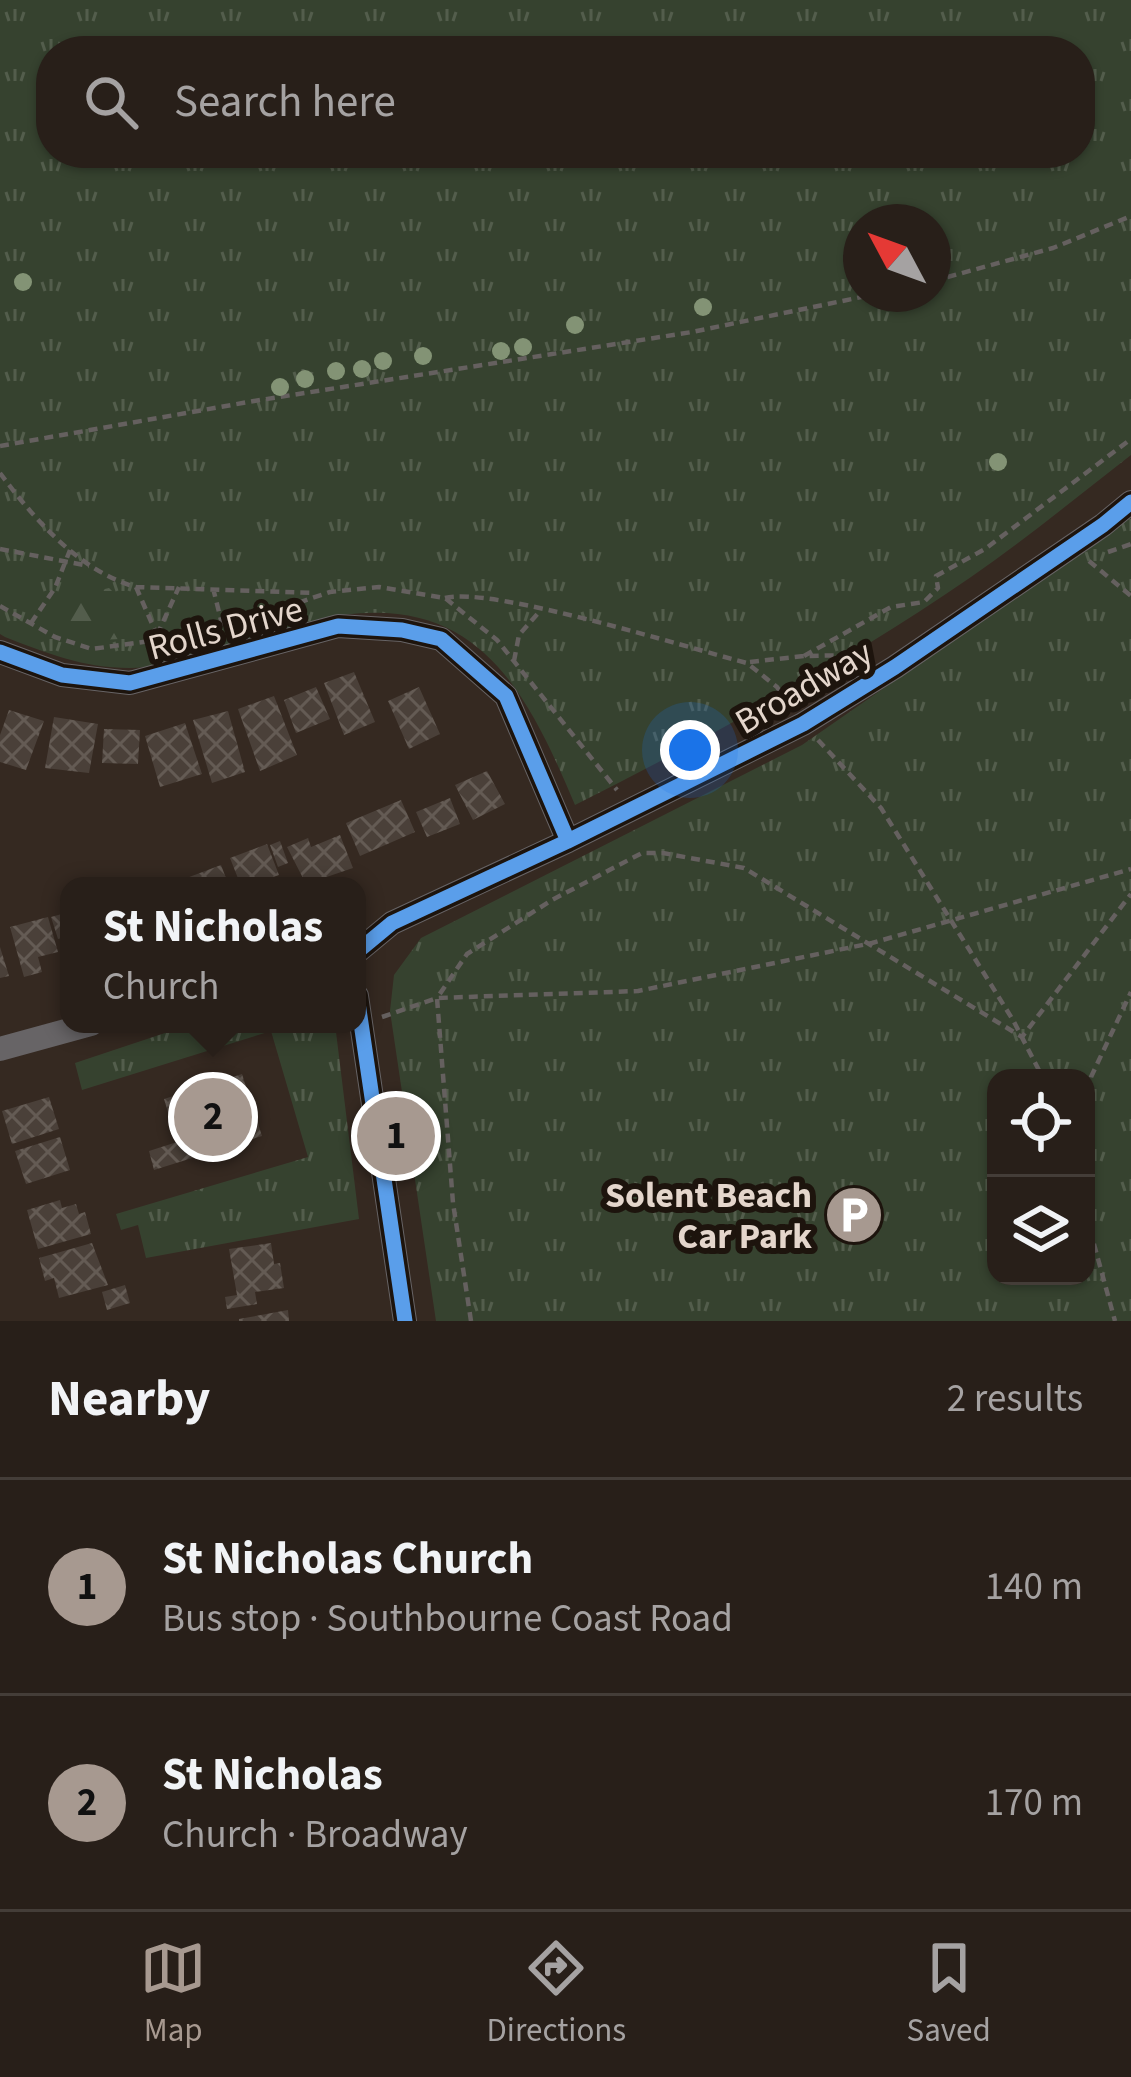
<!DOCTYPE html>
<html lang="en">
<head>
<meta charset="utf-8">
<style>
	body { margin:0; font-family:"Source Sans 3",sans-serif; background:#302722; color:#f1f3f6 }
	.controls { position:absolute; right:36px; bottom:36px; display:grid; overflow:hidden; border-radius:24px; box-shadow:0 3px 9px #0004 }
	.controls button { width:108px; height:108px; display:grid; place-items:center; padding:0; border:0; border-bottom:3px solid #443d38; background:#281f19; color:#f1f3f6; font:60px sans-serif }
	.compass { position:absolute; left:843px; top:204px; width:108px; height:108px; border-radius:50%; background:#281f19; box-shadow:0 3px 9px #0004; rotate:311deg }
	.you { position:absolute; left:690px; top:750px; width:42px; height:42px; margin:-30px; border:9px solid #fff; border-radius:50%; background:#1a73e8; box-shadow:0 0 0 18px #1a73e833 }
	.badge { display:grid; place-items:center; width:78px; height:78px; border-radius:50%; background:#a79990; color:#111; font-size:39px; font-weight:700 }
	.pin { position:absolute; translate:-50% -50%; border:6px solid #fff; box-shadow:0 3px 12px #0006 }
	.popup { position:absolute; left:60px; top:877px; width:306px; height:156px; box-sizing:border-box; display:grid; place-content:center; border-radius:24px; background:#281f19; filter:drop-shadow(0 3px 9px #0005); font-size:39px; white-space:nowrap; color:#a5a2a2 }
	.popup b { font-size:45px; color:#f1f3f6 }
	.popup::after { content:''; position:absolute; left:50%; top:100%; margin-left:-24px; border:24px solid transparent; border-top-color:#281f19 }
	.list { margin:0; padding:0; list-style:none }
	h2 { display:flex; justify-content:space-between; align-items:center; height:156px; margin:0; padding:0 48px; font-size:51px }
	h2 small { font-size:39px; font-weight:400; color:#a5a2a2 }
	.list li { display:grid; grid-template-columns:78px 1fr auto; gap:36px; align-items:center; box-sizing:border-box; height:216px; padding:0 48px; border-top:3px solid #443d38 }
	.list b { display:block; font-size:45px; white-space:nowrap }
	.list p { margin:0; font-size:39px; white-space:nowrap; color:#a5a2a2 }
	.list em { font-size:39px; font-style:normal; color:#a5a2a2 }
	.icon { flex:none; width:66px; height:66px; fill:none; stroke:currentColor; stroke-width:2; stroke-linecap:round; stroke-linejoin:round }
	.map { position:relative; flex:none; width:1131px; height:1321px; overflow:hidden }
	.search { position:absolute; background:#281f19; box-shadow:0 3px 9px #0004; left:36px; right:36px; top:36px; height:132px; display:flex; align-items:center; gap:30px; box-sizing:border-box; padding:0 42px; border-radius:48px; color:#a5a2a2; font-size:45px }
	.sheet { height:588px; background:#281f19 }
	nav { display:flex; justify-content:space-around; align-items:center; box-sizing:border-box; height:168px; border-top:3px solid #443d38; background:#281f19; font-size:33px; color:#a5a2a2 }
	nav a { display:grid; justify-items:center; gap:6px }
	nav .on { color:#a79990 }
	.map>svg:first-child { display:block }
	.grass { fill:url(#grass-tufts); fill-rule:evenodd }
	.forest { fill:url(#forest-firs) }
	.building { fill:url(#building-cross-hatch) }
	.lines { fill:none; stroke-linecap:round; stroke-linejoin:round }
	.path { stroke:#65605f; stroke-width:4.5; stroke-dasharray:9 6; stroke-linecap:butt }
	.street { stroke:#676466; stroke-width:24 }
	.cycleway-casing { stroke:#1d140d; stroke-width:22 }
	.cycleway { stroke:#5a9eea; stroke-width:15 }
	.tree { fill:#839375 }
	.labels { text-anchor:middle; stroke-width:12; stroke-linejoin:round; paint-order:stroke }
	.street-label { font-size:36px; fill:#e4d6cc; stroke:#1d140d }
	.poi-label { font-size:36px; font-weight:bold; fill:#e4d6cc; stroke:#1d140d; text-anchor:end }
</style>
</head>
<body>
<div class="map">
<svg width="1131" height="1321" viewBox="0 0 1131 1321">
	<defs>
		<pattern id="grass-tufts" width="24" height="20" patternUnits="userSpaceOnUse" patternTransform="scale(3)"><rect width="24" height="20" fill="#36422f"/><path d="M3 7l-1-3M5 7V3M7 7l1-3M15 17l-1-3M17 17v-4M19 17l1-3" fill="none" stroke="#535d4c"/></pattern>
		<pattern id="forest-firs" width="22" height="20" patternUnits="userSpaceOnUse" patternTransform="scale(3)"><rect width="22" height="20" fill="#36422f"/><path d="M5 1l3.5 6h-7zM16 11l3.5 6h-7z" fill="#535d4c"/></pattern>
		<pattern id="building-cross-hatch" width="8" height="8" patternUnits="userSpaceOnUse" patternTransform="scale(3)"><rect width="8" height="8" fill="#4a4039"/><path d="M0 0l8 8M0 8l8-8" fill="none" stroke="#645b54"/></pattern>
	</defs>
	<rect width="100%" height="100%" fill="#352921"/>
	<path class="grass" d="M 0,0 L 1131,0 L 1131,455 C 1078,496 1026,539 971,577 C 845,664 711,736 575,805 C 529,696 481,596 343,615 C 316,619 289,630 263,638 C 219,650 175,668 129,668 C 84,668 46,653 5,637 L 0,634 ZM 51,51 L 1080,51 L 1080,153 L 51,153 ZM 861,222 L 933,222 L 933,294 L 861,294 Z
		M 1131,516 L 1131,1321 L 436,1321 L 390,1011 L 394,975 L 421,938 L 802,745 ZM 996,1078 L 1086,1078 L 1086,1276 L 996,1276 Z
		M 192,1024 L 335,1024 L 359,1219 L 146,1258 L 138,1225 L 121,1230 L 116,1214 L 308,1157 L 271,1031 L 82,1090 L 75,1063 Z"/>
	<path class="forest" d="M 109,588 L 132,611 L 136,637 C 109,641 83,643 64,621 L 64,610 L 72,597 Z"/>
	<path class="building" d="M 354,672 L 375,722 L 344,735 L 324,683 Z
		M 316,687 L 330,719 L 296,733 L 284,700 Z
		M 419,687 L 440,734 L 409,749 L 388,701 Z
		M 274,696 L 297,755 L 260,771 L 238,709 Z
		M 9,710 L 44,721 L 26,770 L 0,762 L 0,735 Z
		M 228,711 L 245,772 L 212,783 L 193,720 Z
		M 54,717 L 98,724 L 89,773 L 45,768 Z
		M 185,723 L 202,774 L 160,787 L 145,736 Z
		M 104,729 L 140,730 L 138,764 L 102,763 Z
		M 487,771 L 505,804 L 473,820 L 455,785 Z
		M 450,798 L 460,824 L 427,837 L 416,812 Z
		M 401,800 L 415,832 L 360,856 L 346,823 Z
		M 340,835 L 353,868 L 306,884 L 287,847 L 308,838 L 311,847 Z
		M 280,841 L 288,863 L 278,867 L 270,845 Z
		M 267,844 L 279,875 L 259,882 L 260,886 L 241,886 L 230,858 Z
		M 221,865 L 229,886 L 169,886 L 184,879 Z
		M 69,912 L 69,936 L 58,939 L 51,917 Z
		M 48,917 L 58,952 L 38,957 L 42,972 L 24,977 L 10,927 Z
		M 0,947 L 9,976 L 0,978 Z
		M 242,1074 L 262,1136 L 154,1170 L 149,1151 L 177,1142 L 164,1099 Z
		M 49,1097 L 59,1129 L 12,1144 L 2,1111 Z
		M 60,1137 L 70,1170 L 26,1184 L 15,1151 Z
		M 60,1200 L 62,1208 L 76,1204 L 79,1214 L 85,1212 L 91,1234 L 38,1249 L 27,1210 Z
		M 92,1243 L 108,1285 L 59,1298 L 54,1278 L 45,1281 L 39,1258 Z
		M 271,1243 L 274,1264 L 280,1263 L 284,1288 L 255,1292 L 257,1304 L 227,1309 L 225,1297 L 237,1295 L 229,1249 Z
		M 125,1285 L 130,1303 L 107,1310 L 102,1292 Z
		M 288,1310 L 289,1321 L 239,1321 L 239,1319 Z"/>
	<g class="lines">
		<path class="path" d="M 933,281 L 1053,248 L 1131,216
			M 0,446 L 254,401 L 692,332 L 876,294
			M 0,473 C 34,519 79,571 136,587 L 315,593
			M 0,549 L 89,566
			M 1108,552 L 1131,544
			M 1089,561 L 1131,596
			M 136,587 L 157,635 L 150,652
			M 213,588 L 223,628
			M 445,598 C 492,586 688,648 747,663 L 777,687 L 785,699
			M 0,606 L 55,637 L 92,649 L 209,633 L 330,592 L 379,587 L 445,598 L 497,640 L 617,790
			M 31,623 L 55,588 L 70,550
			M 157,635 L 179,587
			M 804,656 L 891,607 L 924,602 L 938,588 L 936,576 L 985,549 L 1131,439
			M 514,661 L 519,635 L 541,610
			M 750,662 L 804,656 L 858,655
			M 818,740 L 881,808 L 1013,1020 L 1043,1078
			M 382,1017 L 437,998 L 638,991 L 872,943 L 1131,869
			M 1086,1107 L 1091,1077 L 1131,992
			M 1086,1215 L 1115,1321
			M 471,1321 L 453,1203 L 437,998 L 467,954 L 552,900 L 642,853 L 663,853 L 744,868 L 1022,1037 L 1131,894"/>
		<path class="street" d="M 0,652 L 62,675 L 130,683 L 338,626 L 402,630 L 441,639 L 506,696 L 568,841
			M 357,952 L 392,923 L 568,841 L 803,724 L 895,667 L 1103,525 L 1131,502
			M 357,996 L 405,1321
			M 0,1049 L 91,1024"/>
		<defs>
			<path id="cycleway" d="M 0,652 L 62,675 L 130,683 L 338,626 L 402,630 L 441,639 L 506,696 L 568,841
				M 357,952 L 392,923 L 568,841 L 803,724 L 895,667 L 1103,525 L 1131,502
				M 357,996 L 405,1321"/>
		</defs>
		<use href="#cycleway" class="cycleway-casing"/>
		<use href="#cycleway" class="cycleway"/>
	</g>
	<g class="tree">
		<circle cx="23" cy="282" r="9"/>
		<circle cx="703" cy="307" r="9"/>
		<circle cx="575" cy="325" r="9"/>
		<circle cx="523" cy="347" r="9"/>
		<circle cx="501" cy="351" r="9"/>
		<circle cx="423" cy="356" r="9"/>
		<circle cx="383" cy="361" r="9"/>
		<circle cx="362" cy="369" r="9"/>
		<circle cx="336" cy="371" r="9"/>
		<circle cx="305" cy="379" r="9"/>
		<circle cx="280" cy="387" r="9"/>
		<circle cx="998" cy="462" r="9"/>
	</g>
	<defs>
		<symbol id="parking-disc" viewBox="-11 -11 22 22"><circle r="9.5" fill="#a79990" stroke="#1d140d"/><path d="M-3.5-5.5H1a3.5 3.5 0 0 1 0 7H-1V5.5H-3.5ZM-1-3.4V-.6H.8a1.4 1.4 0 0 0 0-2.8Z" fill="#fff"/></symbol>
	</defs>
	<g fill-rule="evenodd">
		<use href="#parking-disc" x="821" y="1182" width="66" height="66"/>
	</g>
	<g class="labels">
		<g class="street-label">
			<text transform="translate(225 627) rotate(-15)" y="13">Rolls Drive</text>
			<text transform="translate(803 686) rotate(-30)" y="13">Broadway</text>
		</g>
		<g class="poi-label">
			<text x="812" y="1207">Solent Beach<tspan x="812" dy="41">Car Park</tspan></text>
		</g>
	</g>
</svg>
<div class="controls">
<button><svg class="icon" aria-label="locate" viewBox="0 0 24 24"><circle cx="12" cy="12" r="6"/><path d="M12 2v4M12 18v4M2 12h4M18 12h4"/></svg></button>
<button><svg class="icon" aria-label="layers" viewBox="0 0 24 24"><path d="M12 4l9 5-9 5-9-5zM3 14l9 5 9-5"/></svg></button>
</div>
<svg class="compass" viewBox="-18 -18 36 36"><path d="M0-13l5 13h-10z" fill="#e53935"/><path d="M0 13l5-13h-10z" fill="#a5a2a2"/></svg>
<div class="you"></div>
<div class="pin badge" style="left:396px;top:1136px">1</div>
<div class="pin badge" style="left:213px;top:1117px">2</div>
<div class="popup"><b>St Nicholas</b>Church</div>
<div class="search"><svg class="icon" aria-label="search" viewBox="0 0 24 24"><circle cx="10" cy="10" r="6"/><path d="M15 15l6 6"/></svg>Search here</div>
</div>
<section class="sheet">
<h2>Nearby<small>2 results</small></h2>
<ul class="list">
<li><span class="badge">1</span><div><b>St Nicholas Church</b><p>Bus stop · Southbourne Coast Road</p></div><em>140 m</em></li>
<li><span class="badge">2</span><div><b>St Nicholas</b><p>Church · Broadway</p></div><em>170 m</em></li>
</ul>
</section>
<nav>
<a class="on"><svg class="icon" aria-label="map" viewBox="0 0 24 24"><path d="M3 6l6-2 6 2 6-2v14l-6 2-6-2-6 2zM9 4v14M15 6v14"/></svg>Map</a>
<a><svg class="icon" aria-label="directions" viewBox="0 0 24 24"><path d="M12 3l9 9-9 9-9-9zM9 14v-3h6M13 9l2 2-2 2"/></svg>Directions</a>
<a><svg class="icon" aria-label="saved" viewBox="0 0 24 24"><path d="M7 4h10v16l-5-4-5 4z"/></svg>Saved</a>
</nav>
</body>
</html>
